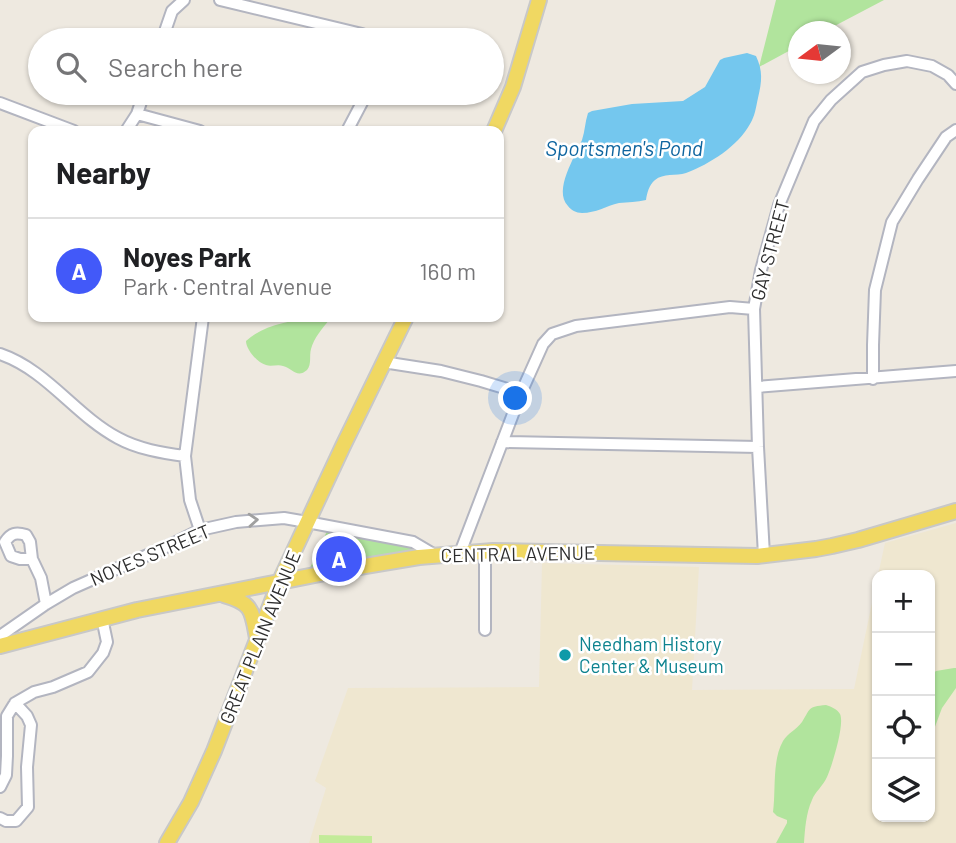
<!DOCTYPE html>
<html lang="en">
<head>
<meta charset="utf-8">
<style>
	body { margin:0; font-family:Barlow,sans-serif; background:#f6f6f6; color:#202124 }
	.controls { position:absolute; right:21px; bottom:21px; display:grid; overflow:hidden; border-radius:14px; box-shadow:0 2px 5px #0004 }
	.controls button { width:63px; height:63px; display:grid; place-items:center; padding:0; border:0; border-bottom:2px solid #e0e0e0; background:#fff; color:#202124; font:35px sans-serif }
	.compass { position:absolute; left:788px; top:21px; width:63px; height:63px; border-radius:50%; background:#fff; box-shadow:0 2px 5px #0004; rotate:255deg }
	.you { position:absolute; left:516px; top:399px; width:24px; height:24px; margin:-18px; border:5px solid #fff; border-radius:50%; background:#1a73e8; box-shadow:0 0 0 10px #1a73e833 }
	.badge { display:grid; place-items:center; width:46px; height:46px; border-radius:50%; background:#4259f9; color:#fff; font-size:23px; font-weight:700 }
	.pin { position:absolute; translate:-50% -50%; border:4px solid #fff; box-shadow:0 2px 7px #0006 }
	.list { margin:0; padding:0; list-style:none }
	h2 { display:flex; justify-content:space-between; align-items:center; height:91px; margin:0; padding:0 28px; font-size:30px }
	h2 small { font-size:23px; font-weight:400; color:#757577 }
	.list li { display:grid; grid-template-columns:46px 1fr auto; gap:21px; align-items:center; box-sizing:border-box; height:105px; padding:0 28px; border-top:2px solid #e0e0e0 }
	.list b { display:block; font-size:26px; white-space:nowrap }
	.list p { margin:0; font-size:23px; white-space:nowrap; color:#757577 }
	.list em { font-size:23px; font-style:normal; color:#757577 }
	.icon { flex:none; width:38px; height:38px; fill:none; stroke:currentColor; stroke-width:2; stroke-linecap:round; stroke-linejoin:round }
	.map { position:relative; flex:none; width:956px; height:843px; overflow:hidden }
	.search { position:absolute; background:#fff; box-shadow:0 2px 5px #0004; left:28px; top:28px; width:476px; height:77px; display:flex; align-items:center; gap:18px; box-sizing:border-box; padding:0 24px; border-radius:38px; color:#757577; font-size:26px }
	.panel { position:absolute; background:#fff; box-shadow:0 2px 5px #0004; left:28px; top:126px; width:476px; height:196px; border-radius:14px }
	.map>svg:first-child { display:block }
	.education { fill:#efe7d0 }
	.green { fill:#b1e49d }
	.pitch { fill:#c3eb99 }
	.water { fill:#74c7ee }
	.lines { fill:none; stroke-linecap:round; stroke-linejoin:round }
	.minor-casing { stroke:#b3b5c0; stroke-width:14 }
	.major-casing { stroke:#c8c8c8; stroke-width:18 }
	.minor { stroke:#fff; stroke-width:10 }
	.major { stroke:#f0d862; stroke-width:14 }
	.oneway { stroke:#a0a0a0 }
	.culture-dot { fill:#0f9aa8; stroke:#fff; stroke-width:2.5 }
	.labels { text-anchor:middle; stroke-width:5; stroke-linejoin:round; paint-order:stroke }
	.street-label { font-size:19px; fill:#2d2d2d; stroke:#fff }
	.culture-label { font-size:19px; fill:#0d838f; stroke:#fff; text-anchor:start }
	.water-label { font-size:21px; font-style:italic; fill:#0e659f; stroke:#fff }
</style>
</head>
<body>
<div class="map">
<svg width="956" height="843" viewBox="0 0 956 843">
	<rect width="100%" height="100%" fill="#eee9e0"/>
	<path class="education" d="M 956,523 L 956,843 L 309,843 L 326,788 L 315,781 L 348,688 L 539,687 L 542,563 L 699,567 L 692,690 L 854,689 L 877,579 L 877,817 L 930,817 L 930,575 L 878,575 L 885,543 Z"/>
	<path class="green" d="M 776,0 L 884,0 L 825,31 L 799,32 L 798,46 L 759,67 Z
		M 313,317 L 328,317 L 329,320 C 322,329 314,338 311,349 C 309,356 312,364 307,370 C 297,379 292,368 283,366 C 278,364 271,367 266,365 C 257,363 246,349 246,341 C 265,324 289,322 313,317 Z
		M 327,531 L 411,546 L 416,549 L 310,568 Z
		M 954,668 L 956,668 L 956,688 L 942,708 L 930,740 L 930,676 L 936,671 Z
		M 826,705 C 832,707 837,709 840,714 C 845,724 832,766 827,777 C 823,786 815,792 812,800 C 806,813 805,829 804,843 L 776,843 L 787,823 L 787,820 L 777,816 L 773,812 C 776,790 772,760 783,741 C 788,733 796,730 802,722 C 811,708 807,707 826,705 Z"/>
	<path class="pitch" d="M 319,835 L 372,836 L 372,843 L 319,843 Z"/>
	<path class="water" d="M 747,53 L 756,56 C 763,71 762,81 758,98 C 756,107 755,116 750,124 C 738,146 710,164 686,173 C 676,176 663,173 655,180 C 649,185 647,193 646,200 C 637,202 628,202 619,203 C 606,206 596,213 582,213 C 576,213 571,210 568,206 C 553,190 575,157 582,140 C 585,131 585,122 588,113 L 592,111 L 632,104 L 683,101 L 705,87 L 720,60 L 724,58 Z"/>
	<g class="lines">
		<defs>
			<path id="minor" d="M 220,0 L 362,34 L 369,40
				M 162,40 L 172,11 L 184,0
				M 0,103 L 74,131
				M 137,114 L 200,131
				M 126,131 L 137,114 L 144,93
				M 347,131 L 367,93
				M 0,354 C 47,370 75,415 118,438 C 138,449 162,453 185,456
				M 383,362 L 441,371 L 481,381 L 521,393
				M 873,379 L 873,345 L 875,290 L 892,222 L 918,179 L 946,137 L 956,130
				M 757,387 L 956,371
				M 502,442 L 758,447
				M 200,530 L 190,500 L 185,456 L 203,317
				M 460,553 L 521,393 L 543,344 L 552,334 L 576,326 L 730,307 L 754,309
				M 764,555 L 758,447 L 754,309 L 761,270 L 779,205 L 814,121 L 831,100 L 862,72 L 884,65 L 907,61 L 932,66 L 948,75 L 956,84
				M 32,559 L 30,542 L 26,535 C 16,532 11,533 5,542 L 11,556 L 20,559 L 32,559 L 41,578 L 46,604
				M 485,630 L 485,551
				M 0,636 L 46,604 L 73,588 L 168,546 L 200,530 L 236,522 L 284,518 L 307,522 L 413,542 L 435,555
				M 0,787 L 6,775 L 7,756 L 7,716 L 15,703 L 34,692 L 53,687 L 88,672 L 103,653 L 107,642 L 102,618
				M 0,818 L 6,821 L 16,821 L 28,807 L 27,767 L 31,725 L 27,716 L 15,703"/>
			<path id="major" d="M 494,131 L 513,87 L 539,0
				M 224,595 C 253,603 252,611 257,638
				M 0,646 L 137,610 L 335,571 L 419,557 L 493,551 L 757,556 L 816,549 L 832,546 L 858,540 L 956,511
				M 167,843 L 191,802 L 214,751 L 279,583 L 343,446 L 406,317"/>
		</defs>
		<use href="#minor" class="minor-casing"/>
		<use href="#major" class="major-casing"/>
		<use href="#minor" class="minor"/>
		<use href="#major" class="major"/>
	</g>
	<defs><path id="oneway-chevron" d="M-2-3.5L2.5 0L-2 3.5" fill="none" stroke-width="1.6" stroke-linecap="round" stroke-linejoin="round" transform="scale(1.75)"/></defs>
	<use class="oneway" href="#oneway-chevron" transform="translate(253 520) rotate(-4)"/>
	<circle class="culture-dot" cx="565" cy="655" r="7"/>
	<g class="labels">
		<g class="street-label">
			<text transform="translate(770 250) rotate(-75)" y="7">GAY STREET</text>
			<text transform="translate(518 554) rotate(-1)" y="7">CENTRAL AVENUE</text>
			<text transform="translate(150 555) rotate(-23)" y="7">NOYES STREET</text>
			<text transform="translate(260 637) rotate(-68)" y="7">GREAT PLAIN AVENUE</text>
		</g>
		<g class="culture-label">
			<text x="579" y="651">Needham History<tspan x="579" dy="22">Center &amp; Museum</tspan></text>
		</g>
		<g class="water-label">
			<text x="624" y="156">Sportsmen's Pond</text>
		</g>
	</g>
</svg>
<div class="controls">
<button>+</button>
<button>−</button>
<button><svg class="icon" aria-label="locate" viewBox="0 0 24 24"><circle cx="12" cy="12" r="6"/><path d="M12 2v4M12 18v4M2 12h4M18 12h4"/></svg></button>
<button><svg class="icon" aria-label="layers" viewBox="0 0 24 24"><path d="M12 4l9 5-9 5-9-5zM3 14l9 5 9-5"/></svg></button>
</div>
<svg class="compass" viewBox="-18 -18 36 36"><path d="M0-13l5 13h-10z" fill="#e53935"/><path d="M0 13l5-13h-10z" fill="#757577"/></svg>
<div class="you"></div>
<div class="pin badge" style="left:339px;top:559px">A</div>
<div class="search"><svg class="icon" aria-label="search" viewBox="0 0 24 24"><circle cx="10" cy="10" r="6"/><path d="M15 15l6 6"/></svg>Search here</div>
<section class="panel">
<h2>Nearby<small></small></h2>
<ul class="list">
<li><span class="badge">A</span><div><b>Noyes Park</b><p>Park · Central Avenue</p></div><em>160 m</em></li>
</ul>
</section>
</div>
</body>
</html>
